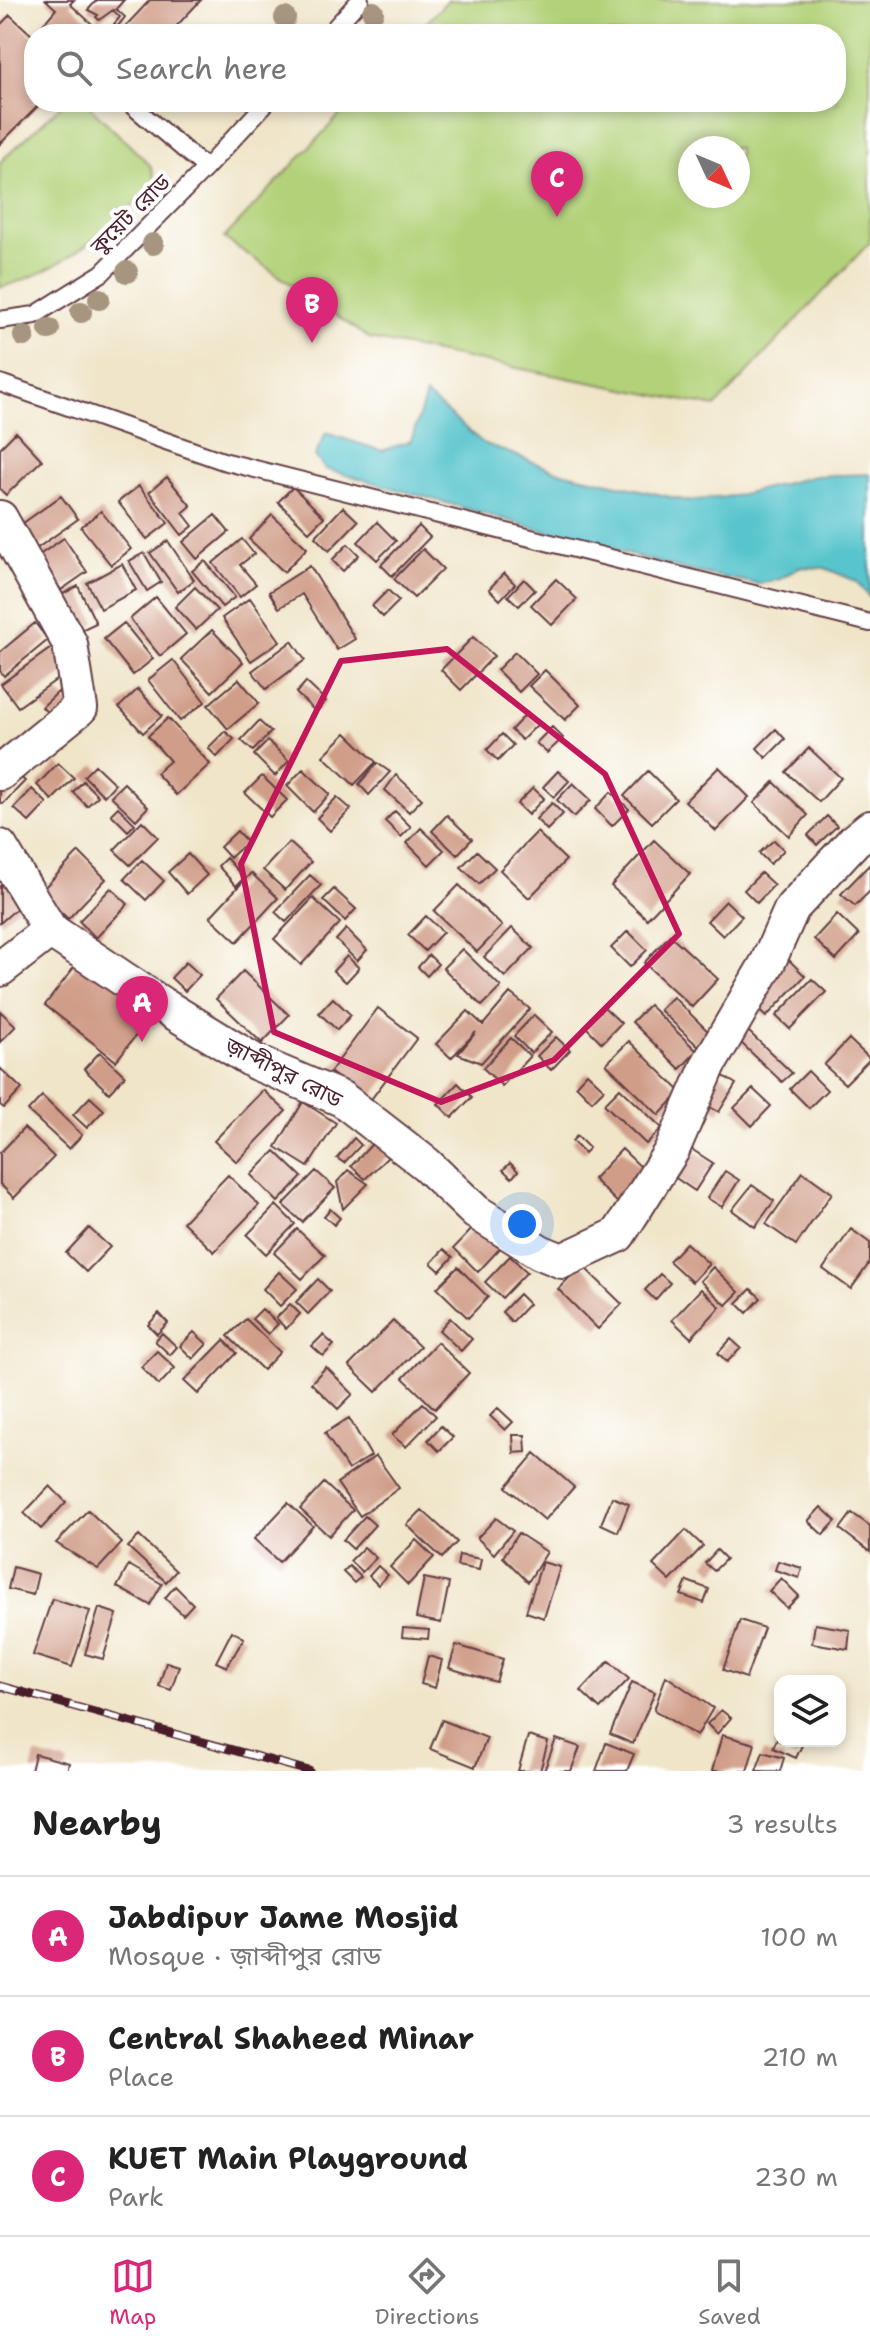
<!DOCTYPE html>
<html lang="en">
<head>
<meta charset="utf-8">
<style>
	body { margin:0; font-family:"Shantell Sans","Noto Sans Bengali",sans-serif; background:#f2f2f2; color:#222 }
	.controls { position:absolute; right:24px; bottom:24px; display:grid; overflow:hidden; border-radius:16px; box-shadow:0 4px 12px #0003 }
	.controls button { width:72px; height:72px; display:grid; place-items:center; padding:0; border:0; border-bottom:2px solid #e0e0e0; background:#fff; color:#222; font:40px sans-serif }
	.compass { position:absolute; left:678px; top:136px; width:72px; height:72px; border-radius:50%; background:#fff; box-shadow:0 4px 12px #0003; rotate:134deg }
	.you { position:absolute; left:522px; top:1224px; width:28px; height:28px; margin:-20px; border:6px solid #fff; border-radius:50%; background:#1a73e8; box-shadow:0 0 0 12px #1a73e833 }
	.badge { display:grid; place-items:center; width:52px; height:52px; border-radius:50%; background:#db2777; color:#fff; font-size:26px; font-weight:700 }
	.pin { position:absolute; translate:-50% -66px; filter:drop-shadow(0 2px 4px #0008) }
	.pin::after { content:''; position:absolute; top:42px; width:28px; height:24px; background:inherit; clip-path:polygon(0 0,100% 0,50% 100%) }
	.list { margin:0; padding:0; list-style:none }
	h2 { display:flex; justify-content:space-between; align-items:center; height:104px; margin:0; padding:0 32px; font-size:34px }
	h2 small { font-size:26px; font-weight:400; color:#767676 }
	.list li { display:grid; grid-template-columns:52px 1fr auto; gap:24px; align-items:center; box-sizing:border-box; height:120px; padding:0 32px; border-top:2px solid #e0e0e0 }
	.list b { display:block; font-size:30px; white-space:nowrap }
	.list p { margin:0; font-size:26px; white-space:nowrap; color:#767676 }
	.list em { font-size:26px; font-style:normal; color:#767676 }
	.icon { flex:none; width:44px; height:44px; fill:none; stroke:currentColor; stroke-width:2; stroke-linecap:round; stroke-linejoin:round }
	.map { position:relative; flex:none; width:870px; height:1771px; overflow:hidden }
	.search { position:absolute; background:#fff; box-shadow:0 4px 12px #0003; left:24px; right:24px; top:24px; height:88px; display:flex; align-items:center; gap:20px; box-sizing:border-box; padding:0 28px; border-radius:32px; color:#767676; font-size:30px }
	.sheet { height:464px; background:#fff }
	nav { display:flex; justify-content:space-around; align-items:center; box-sizing:border-box; height:112px; border-top:2px solid #e0e0e0; background:#fff; font-size:22px; color:#767676 }
	nav a { display:grid; justify-items:center; gap:4px }
	nav .on { color:#db2777 }
	.map>svg:first-child { display:block }
	.green { fill:#b2d178; stroke:#7e7852; stroke-width:2; fill-rule:evenodd }
	.water { fill:#58c5cd; stroke:#51727c; stroke-width:2 }
	.building { fill:#d09d88 }
	.lines { fill:none; stroke-linecap:round; stroke-linejoin:round }
	.service-casing { stroke:#633d43; stroke-width:20 }
	.minor-casing { stroke:#633d43; stroke-width:38 }
	.service { stroke:#fff; stroke-width:16 }
	.minor { stroke:#fff; stroke-width:34 }
	.rail-casing { stroke:#4a1f2b; stroke-width:9 }
	.rail { stroke:#fff; stroke-width:6; stroke-dasharray:18; stroke-linecap:butt }
	.tree { fill:#a6957f }
	.marked { fill:none; stroke:#c2185b; stroke-width:6; stroke-linejoin:round }
	.labels { text-anchor:middle; stroke-width:8; stroke-linejoin:round; paint-order:stroke }
	.street-label { font-size:22px; fill:#4a1f2b; stroke:#fff }
</style>
</head>
<body>
<div class="map">
<svg width="870" height="1771" viewBox="0 0 870 1771">
	<rect width="100%" height="100%" fill="#fff"/>
	<filter id="ink" filterUnits="userSpaceOnUse"><feTurbulence type="fractalNoise" baseFrequency=".0125" numOctaves="2"/><feDisplacementMap in="SourceGraphic" scale="16" xChannelSelector="R" yChannelSelector="G"/><feConvolveMatrix kernelMatrix="1 2 1 2 8 2 1 2 1" color-interpolation-filters="sRGB"/></filter>
	<filter id="wash" filterUnits="userSpaceOnUse"><feTurbulence type="fractalNoise" baseFrequency=".006" numOctaves="4" result="noise"/><feDisplacementMap in="SourceGraphic" scale="32" xChannelSelector="R" yChannelSelector="G"/><feGaussianBlur stdDeviation="1.8" result="paint"/><feColorMatrix in="noise" values="0 0 0 0 0 0 0 0 0 0 0 0 0 0 0 0 0 1.4 0 .05"/><feComposite in="paint" operator="in"/></filter>
	<g filter="url(#wash)">
		<rect width="100%" height="100%" fill="#f0e5c9"/>
		<path class="green" d="M 448,0 L 870,0 L 870,242 L 715,407 L 370,339 L 224,238 L 352,102 L 836,102 L 836,34 L 416,34 ZM 690,148 L 738,148 L 738,196 L 690,196 Z
			M 65,102 L 85,102 L 150,165 L 156,182 C 112,227 63,272 0,287 L 0,162 Z"/>
		<path class="water" d="M 426,395 L 483,443 L 557,471 L 688,501 L 734,496 L 815,476 L 870,474 L 870,598 L 856,581 L 825,568 L 799,567 L 780,579 L 759,584 L 685,570 L 325,469 L 315,456 L 326,433 L 382,451 L 411,441 Z"/>
		<g id="blocks">
			<path class="building" d="M 46,0 L 74,0 L 70,4 L 103,34 L 35,34 L 56,9 Z
				M 97,0 L 124,0 L 116,9 L 125,17 L 117,27 L 114,24 L 120,17 L 113,10 L 99,20 L 96,17 L 98,15 L 88,10 Z
				M 150,0 L 201,0 L 169,34 L 118,34 Z
				M 10,15 L 34,37 L 34,102 L 42,102 L 0,144 L 0,25 Z
				M 16,432 L 42,460 L 6,495 L 0,489 L 0,448 Z
				M 167,477 L 191,506 L 183,513 L 193,526 L 182,535 L 149,492 Z
				M 139,486 L 168,523 L 147,539 L 118,502 Z
				M 293,487 L 324,517 L 309,532 L 278,502 Z
				M 61,496 L 78,519 L 36,549 L 19,526 Z
				M 343,507 L 358,521 L 329,551 L 315,537 Z
				M 101,511 L 131,549 L 111,565 L 81,527 Z
				M 215,515 L 229,532 L 197,559 L 183,542 Z
				M 272,515 L 307,548 L 284,572 L 249,539 Z
				M 377,522 L 396,541 L 377,560 L 358,542 Z
				M 419,526 L 430,537 L 392,576 L 381,565 Z
				M 64,538 L 87,572 L 61,590 L 38,556 Z
				M 242,539 L 254,554 L 240,565 L 256,584 L 240,597 L 213,563 Z
				M 168,541 L 194,580 L 178,592 L 150,553 Z
				M 348,544 L 359,555 L 343,571 L 332,560 Z
				M 423,549 L 443,569 L 414,598 L 394,579 Z
				M 144,553 L 161,582 L 147,591 L 129,561 Z
				M 205,561 L 235,597 L 222,607 L 192,571 Z
				M 122,564 L 136,590 L 101,609 L 87,583 Z
				M 310,566 L 355,639 L 337,650 L 302,594 L 279,608 L 269,592 Z
				M 504,573 L 515,584 L 500,600 L 489,589 Z
				M 524,579 L 535,590 L 519,606 L 508,596 Z
				M 556,579 L 577,599 L 552,625 L 531,605 Z
				M 78,586 L 96,623 L 75,633 L 57,597 Z
				M 195,587 L 217,610 L 196,630 L 175,607 Z
				M 388,590 L 399,601 L 383,617 L 372,606 Z
				M 156,597 L 186,634 L 160,656 L 130,619 Z
				M 250,598 L 280,641 L 251,661 L 222,618 Z
				M 35,623 L 48,640 L 4,676 L 0,671 L 0,652 Z
				M 124,623 L 153,659 L 133,675 L 104,639 Z
				M 212,630 L 243,662 L 212,692 L 181,659 Z
				M 473,637 L 494,656 L 461,690 L 441,670 Z
				M 292,641 L 305,660 L 266,689 L 252,671 Z
				M 54,646 L 70,670 L 18,707 L 1,684 Z
				M 515,652 L 537,674 L 519,692 L 497,670 Z
				M 173,660 L 205,702 L 180,721 L 148,680 Z
				M 545,670 L 580,705 L 565,720 L 529,686 Z
				M 239,679 L 259,703 L 228,729 L 208,705 Z
				M 306,682 L 326,701 L 316,712 L 296,693 Z
				M 138,689 L 162,716 L 143,733 L 119,707 Z
				M 58,692 L 71,706 L 55,721 L 42,707 Z
				M 527,713 L 538,724 L 522,740 L 511,730 Z
				M 168,718 L 210,764 L 176,795 L 156,773 L 170,761 L 148,736 Z
				M 259,721 L 271,732 L 253,751 L 241,740 Z
				M 552,727 L 563,738 L 547,753 L 536,743 Z
				M 776,729 L 785,739 L 766,758 L 757,748 Z
				M 225,731 L 234,739 L 217,757 L 208,748 Z
				M 346,733 L 376,762 L 354,785 L 323,756 Z
				M 502,734 L 513,745 L 498,761 L 487,750 Z
				M 268,741 L 289,761 L 275,776 L 254,755 Z
				M 809,748 L 841,778 L 819,802 L 786,772 Z
				M 58,763 L 74,778 L 52,800 L 37,785 Z
				M 377,763 L 390,772 L 369,795 L 359,784 Z
				M 95,765 L 115,784 L 104,796 L 84,776 Z
				M 719,767 L 749,797 L 716,831 L 685,801 Z
				M 303,769 L 330,794 L 313,812 L 287,786 Z
				M 14,771 L 25,781 L 3,804 L 0,802 L 0,786 Z
				M 558,771 L 569,781 L 554,797 L 543,787 Z
				M 648,771 L 676,799 L 652,823 L 624,796 Z
				M 396,775 L 422,799 L 409,812 L 385,790 Z
				M 262,776 L 287,800 L 270,817 L 245,793 Z
				M 83,781 L 98,796 L 87,806 L 73,792 Z
				M 774,782 L 808,815 L 789,836 L 754,803 Z
				M 124,783 L 148,807 L 136,820 L 111,796 Z
				M 573,783 L 591,800 L 574,817 L 557,800 Z
				M 533,788 L 544,798 L 528,815 L 517,804 Z
				M 32,789 L 47,803 L 29,822 L 14,808 Z
				M 611,792 L 629,809 L 612,826 L 595,809 Z
				M 337,797 L 351,809 L 330,831 L 317,818 Z
				M 552,803 L 563,814 L 547,830 L 536,819 Z
				M 118,807 L 135,824 L 128,831 L 111,814 Z
				M 395,811 L 411,827 L 401,837 L 385,821 Z
				M 447,815 L 472,839 L 457,855 L 432,831 Z
				M 827,816 L 837,826 L 817,845 L 808,835 Z
				M 142,821 L 158,837 L 130,865 L 114,850 Z
				M 421,828 L 444,850 L 429,865 L 407,843 Z
				M 237,831 L 247,842 L 230,858 L 220,847 Z
				M 537,832 L 566,860 L 529,898 L 500,870 Z
				M 654,840 L 690,874 L 647,919 L 611,886 Z
				M 774,840 L 784,850 L 770,864 L 759,853 Z
				M 289,842 L 311,862 L 285,890 L 263,870 Z
				M 477,851 L 495,868 L 479,884 L 461,867 Z
				M 79,852 L 106,879 L 68,919 L 40,892 Z
				M 188,854 L 207,875 L 187,894 L 168,872 Z
				M 226,858 L 244,878 L 236,886 L 218,866 Z
				M 142,860 L 164,881 L 146,900 L 124,879 Z
				M 870,864 L 870,891 L 855,906 L 841,894 Z
				M 251,873 L 278,898 L 237,942 L 210,917 Z
				M 761,873 L 774,885 L 757,903 L 744,890 Z
				M 310,875 L 321,885 L 286,922 L 275,912 Z
				M 6,881 L 24,902 L 0,923 L 0,886 Z
				M 459,885 L 502,926 L 477,952 L 434,911 Z
				M 111,888 L 128,904 L 96,938 L 79,921 Z
				M 334,889 L 356,909 L 345,921 L 323,900 Z
				M 313,898 L 340,923 L 301,965 L 274,939 Z
				M 726,901 L 742,916 L 723,936 L 707,921 Z
				M 837,914 L 859,935 L 836,960 L 814,939 Z
				M 426,916 L 443,932 L 425,951 L 408,935 Z
				M 512,928 L 533,948 L 505,977 L 484,957 Z
				M 346,929 L 367,950 L 357,961 L 336,940 Z
				M 628,931 L 647,950 L 630,967 L 611,948 Z
				M 670,935 L 718,979 L 692,1007 L 644,963 Z
				M 462,949 L 501,987 L 482,1006 L 443,968 Z
				M 429,955 L 438,964 L 427,976 L 418,967 Z
				M 347,956 L 359,968 L 346,982 L 333,971 Z
				M 82,957 L 154,1012 L 116,1061 L 45,1005 Z
				M 786,957 L 805,976 L 766,1017 L 746,998 Z
				M 186,962 L 200,975 L 185,991 L 171,978 Z
				M 243,971 L 289,1015 L 262,1043 L 216,999 Z
				M 812,979 L 826,992 L 790,1029 L 776,1016 Z
				M 510,993 L 530,1009 L 481,1063 L 458,1054 L 476,1032 L 451,1058 L 436,1044 L 468,1011 L 483,1025 Z
				M 673,997 L 714,1037 L 702,1050 L 660,1010 Z
				M 333,998 L 351,1015 L 337,1030 L 319,1013 Z
				M 649,1005 L 697,1051 L 680,1069 L 632,1022 Z
				M 604,1007 L 621,1023 L 602,1043 L 585,1026 Z
				M 378,1008 L 417,1038 L 369,1102 L 330,1072 Z
				M 0,1011 L 16,1026 L 0,1042 Z
				M 534,1015 L 552,1032 L 531,1053 L 514,1036 Z
				M 746,1029 L 792,1073 L 782,1082 L 737,1039 Z
				M 556,1037 L 570,1050 L 551,1070 L 537,1056 Z
				M 511,1038 L 530,1056 L 502,1086 L 483,1068 Z
				M 849,1039 L 870,1059 L 845,1084 L 824,1065 Z
				M 629,1041 L 681,1092 L 659,1115 L 606,1064 Z
				M 100,1052 L 125,1076 L 109,1093 L 84,1069 Z
				M 0,1068 L 22,1089 L 4,1108 L 0,1105 Z
				M 808,1071 L 827,1090 L 809,1108 L 790,1089 Z
				M 587,1073 L 604,1089 L 592,1101 L 576,1085 Z
				M 720,1074 L 736,1084 L 719,1112 L 703,1103 Z
				M 458,1083 L 472,1097 L 452,1118 L 438,1104 Z
				M 620,1088 L 662,1128 L 646,1144 L 604,1104 Z
				M 753,1089 L 771,1106 L 752,1126 L 734,1108 Z
				M 263,1090 L 286,1111 L 237,1162 L 214,1141 Z
				M 42,1096 L 82,1135 L 69,1149 L 28,1111 Z
				M 90,1097 L 104,1110 L 87,1128 L 73,1115 Z
				M 303,1102 L 336,1123 L 308,1167 L 276,1147 Z
				M 24,1128 L 54,1157 L 14,1198 L 0,1184 L 0,1153 Z
				M 577,1136 L 589,1148 L 584,1153 L 572,1141 Z
				M 354,1138 L 361,1145 L 344,1163 L 337,1158 Z
				M 374,1142 L 388,1157 L 365,1179 L 351,1166 Z
				M 685,1145 L 713,1163 L 695,1191 L 667,1172 Z
				M 622,1149 L 647,1173 L 618,1203 L 593,1179 Z
				M 275,1151 L 302,1177 L 278,1202 L 251,1175 Z
				M 510,1163 L 518,1171 L 512,1178 L 503,1170 Z
				M 348,1170 L 368,1184 L 343,1209 L 337,1182 Z
				M 316,1171 L 335,1188 L 302,1222 L 283,1205 Z
				M 725,1171 L 739,1180 L 722,1207 L 707,1198 Z
				M 803,1172 L 832,1193 L 796,1245 L 766,1224 Z
				M 228,1175 L 259,1205 L 214,1252 L 183,1222 Z
				M 752,1185 L 774,1201 L 755,1227 L 732,1210 Z
				M 276,1205 L 295,1224 L 266,1254 L 247,1235 Z
				M 330,1209 L 340,1218 L 334,1225 L 324,1216 Z
				M 479,1222 L 503,1245 L 478,1272 L 454,1248 Z
				M 89,1228 L 110,1247 L 86,1272 L 66,1253 Z
				M 297,1229 L 325,1255 L 302,1279 L 274,1253 Z
				M 851,1229 L 870,1243 L 870,1262 L 851,1289 L 823,1269 Z
				M 686,1243 L 709,1264 L 692,1282 L 669,1261 Z
				M 444,1249 L 453,1257 L 440,1271 L 431,1263 Z
				M 510,1256 L 527,1272 L 502,1298 L 485,1282 Z
				M 582,1265 L 622,1304 L 598,1329 L 558,1289 Z
				M 458,1267 L 488,1297 L 468,1318 L 437,1288 Z
				M 713,1267 L 739,1292 L 726,1305 L 700,1281 Z
				M 279,1272 L 297,1289 L 280,1306 L 263,1289 Z
				M 660,1274 L 670,1283 L 655,1300 L 645,1290 Z
				M 318,1279 L 330,1291 L 308,1314 L 296,1302 Z
				M 701,1289 L 720,1307 L 691,1338 L 672,1320 Z
				M 751,1289 L 761,1298 L 747,1313 L 737,1303 Z
				M 519,1294 L 529,1304 L 512,1322 L 502,1312 Z
				M 290,1304 L 300,1314 L 286,1329 L 276,1318 Z
				M 262,1309 L 278,1324 L 268,1334 L 252,1319 Z
				M 159,1313 L 168,1323 L 157,1334 L 148,1325 Z
				M 450,1318 L 472,1339 L 461,1351 L 439,1330 Z
				M 246,1319 L 280,1352 L 263,1370 L 228,1336 Z
				M 393,1321 L 420,1347 L 376,1392 L 349,1366 Z
				M 194,1332 L 207,1344 L 193,1359 L 180,1346 Z
				M 162,1333 L 177,1347 L 170,1355 L 155,1341 Z
				M 323,1335 L 334,1345 L 323,1356 L 312,1346 Z
				M 731,1339 L 741,1348 L 727,1362 L 718,1353 Z
				M 224,1340 L 237,1353 L 198,1394 L 184,1381 Z
				M 437,1342 L 469,1373 L 435,1409 L 403,1378 Z
				M 157,1351 L 175,1368 L 159,1385 L 141,1367 Z
				M 326,1367 L 353,1394 L 338,1409 L 311,1383 Z
				M 423,1403 L 436,1416 L 406,1447 L 392,1435 Z
				M 498,1408 L 513,1422 L 505,1430 L 490,1416 Z
				M 349,1418 L 371,1456 L 348,1470 L 325,1433 Z
				M 441,1426 L 453,1437 L 439,1451 L 428,1440 Z
				M 513,1435 L 525,1435 L 526,1452 L 514,1453 Z
				M 535,1453 L 574,1487 L 545,1520 L 506,1487 Z
				M 376,1456 L 399,1488 L 360,1516 L 337,1483 Z
				M 324,1483 L 353,1510 L 329,1536 L 300,1509 Z
				M 50,1486 L 66,1502 L 41,1529 L 24,1513 Z
				M 612,1497 L 629,1504 L 618,1532 L 601,1524 Z
				M 288,1503 L 313,1526 L 279,1562 L 254,1539 Z
				M 821,1507 L 836,1521 L 823,1535 L 808,1521 Z
				M 88,1510 L 122,1543 L 98,1569 L 56,1543 Z
				M 422,1510 L 457,1542 L 442,1558 L 407,1525 Z
				M 852,1513 L 870,1526 L 870,1552 L 840,1529 Z
				M 365,1516 L 375,1525 L 353,1549 L 343,1540 Z
				M 496,1518 L 513,1531 L 494,1554 L 477,1538 Z
				M 686,1530 L 703,1546 L 670,1581 L 653,1565 Z
				M 518,1533 L 547,1552 L 528,1582 L 503,1557 Z
				M 139,1536 L 176,1571 L 166,1582 L 128,1547 Z
				M 416,1540 L 434,1557 L 408,1585 L 390,1567 Z
				M 364,1547 L 376,1558 L 362,1572 L 350,1561 Z
				M 717,1550 L 726,1559 L 714,1571 L 705,1563 Z
				M 459,1555 L 481,1559 L 479,1570 L 457,1566 Z
				M 778,1561 L 802,1568 L 799,1578 L 775,1570 Z
				M 542,1562 L 560,1567 L 544,1618 L 526,1612 Z
				M 129,1565 L 162,1584 L 150,1605 L 117,1587 Z
				M 349,1566 L 361,1577 L 354,1583 L 343,1572 Z
				M 378,1566 L 388,1575 L 378,1585 L 369,1576 Z
				M 13,1567 L 38,1574 L 33,1595 L 8,1589 Z
				M 424,1578 L 449,1583 L 441,1623 L 416,1618 Z
				M 781,1578 L 799,1596 L 787,1608 L 769,1591 Z
				M 687,1581 L 709,1589 L 704,1603 L 681,1595 Z
				M 175,1586 L 193,1604 L 183,1615 L 165,1598 Z
				M 52,1599 L 90,1611 L 72,1667 L 33,1655 Z
				M 99,1608 L 117,1614 L 103,1659 L 85,1654 Z
				M 740,1620 L 764,1628 L 746,1678 L 723,1670 Z
				M 815,1624 L 850,1630 L 848,1649 L 812,1643 Z
				M 403,1628 L 429,1630 L 428,1639 L 402,1637 Z
				M 232,1631 L 244,1638 L 227,1667 L 216,1662 Z
				M 456,1645 L 503,1659 L 496,1682 L 449,1668 Z
				M 428,1656 L 442,1660 L 435,1688 L 421,1684 Z
				M 609,1661 L 629,1679 L 600,1709 L 581,1691 Z
				M 166,1662 L 179,1666 L 171,1690 L 159,1686 Z
				M 666,1676 L 713,1708 L 697,1736 L 654,1710 Z
				M 632,1682 L 655,1692 L 633,1744 L 610,1734 Z
				M 721,1710 L 731,1718 L 717,1734 L 707,1724 Z
				M 442,1720 L 487,1738 L 475,1767 L 430,1749 Z
				M 780,1732 L 780,1741 L 804,1741 L 796,1758 L 773,1748 Z
				M 722,1735 L 755,1744 L 747,1771 L 712,1771 Z
				M 528,1736 L 548,1742 L 540,1771 L 518,1771 Z
				M 556,1739 L 580,1747 L 571,1771 L 544,1771 Z
				M 606,1743 L 634,1754 L 627,1771 L 596,1771 Z
				M 763,1752 L 784,1758 L 780,1771 L 756,1771 Z
				M 35,1754 L 69,1763 L 67,1771 L 31,1771 Z"/>
		</g>
	</g>
	<g filter="url(#ink)">
		<use href="#blocks" fill-opacity="0" stroke="#633d43" stroke-width="2"/>
		<g class="lines">
			<defs>
				<path id="service" d="M 329,34 L 360,0
					M 128,102 L 206,168
					M 0,320 L 35,315 L 102,273 L 206,168 L 267,102
					M 0,383 L 223,461 L 870,623"/>
				<path id="minor" d="M 0,518 L 70,644 L 80,708 L 0,773
					M 0,847 L 50,930
					M 0,969 L 50,930 L 164,1006 L 257,1063 L 342,1099 L 426,1164 L 476,1212 L 540,1252 L 562,1261 L 618,1235 L 672,1150 L 709,1064 L 768,962 L 792,908 L 854,841 L 870,828"/>
			</defs>
			<use href="#service" class="service-casing"/>
			<use href="#minor" class="minor-casing"/>
			<use href="#service" class="service"/>
			<use href="#minor" class="minor"/>
			<defs>
				<path id="rail" d="M 0,1686 L 309,1771"/>
			</defs>
			<use href="#rail" class="rail-casing"/>
			<use href="#rail" class="rail"/>
		</g>
		<g class="tree">
			<circle cx="373" cy="12" r="11"/>
			<circle cx="285" cy="18" r="11"/>
			<circle cx="153" cy="244" r="11"/>
			<circle cx="127" cy="272" r="11"/>
			<circle cx="99" cy="299" r="11"/>
			<circle cx="81" cy="312" r="11"/>
			<circle cx="49" cy="329" r="11"/>
			<circle cx="24" cy="336" r="11"/>
		</g>
	</g>
	<path class="marked" d="M 447,649 L 605,774 L 679,934 L 554,1060 L 441,1102 L 274,1032 L 241,864 L 341,661 Z"/>
	<g class="labels">
		<g class="street-label">
			<text transform="translate(130 214) rotate(-45)" y="8">কুয়েট রোড</text>
			<text transform="translate(284 1072) rotate(27)" y="8">জ়াব্দীপুর রোড</text>
		</g>
	</g>
</svg>
<div class="controls">
<button><svg class="icon" aria-label="layers" viewBox="0 0 24 24"><path d="M12 4l9 5-9 5-9-5zM3 14l9 5 9-5"/></svg></button>
</div>
<svg class="compass" viewBox="-18 -18 36 36"><path d="M0-13l5 13h-10z" fill="#e53935"/><path d="M0 13l5-13h-10z" fill="#767676"/></svg>
<div class="you"></div>
<div class="pin badge" style="left:142px;top:1042px">A</div>
<div class="pin badge" style="left:312px;top:343px">B</div>
<div class="pin badge" style="left:557px;top:217px">C</div>
<div class="search"><svg class="icon" aria-label="search" viewBox="0 0 24 24"><circle cx="10" cy="10" r="6"/><path d="M15 15l6 6"/></svg>Search here</div>
</div>
<section class="sheet">
<h2>Nearby<small>3 results</small></h2>
<ul class="list">
<li><span class="badge">A</span><div><b>Jabdipur Jame Mosjid</b><p>Mosque · জ়াব্দীপুর রোড</p></div><em>100 m</em></li>
<li><span class="badge">B</span><div><b>Central Shaheed Minar</b><p>Place</p></div><em>210 m</em></li>
<li><span class="badge">C</span><div><b>KUET Main Playground</b><p>Park</p></div><em>230 m</em></li>
</ul>
</section>
<nav>
<a class="on"><svg class="icon" aria-label="map" viewBox="0 0 24 24"><path d="M3 6l6-2 6 2 6-2v14l-6 2-6-2-6 2zM9 4v14M15 6v14"/></svg>Map</a>
<a><svg class="icon" aria-label="directions" viewBox="0 0 24 24"><path d="M12 3l9 9-9 9-9-9zM9 14v-3h6M13 9l2 2-2 2"/></svg>Directions</a>
<a><svg class="icon" aria-label="saved" viewBox="0 0 24 24"><path d="M7 4h10v16l-5-4-5 4z"/></svg>Saved</a>
</nav>
</body>
</html>
